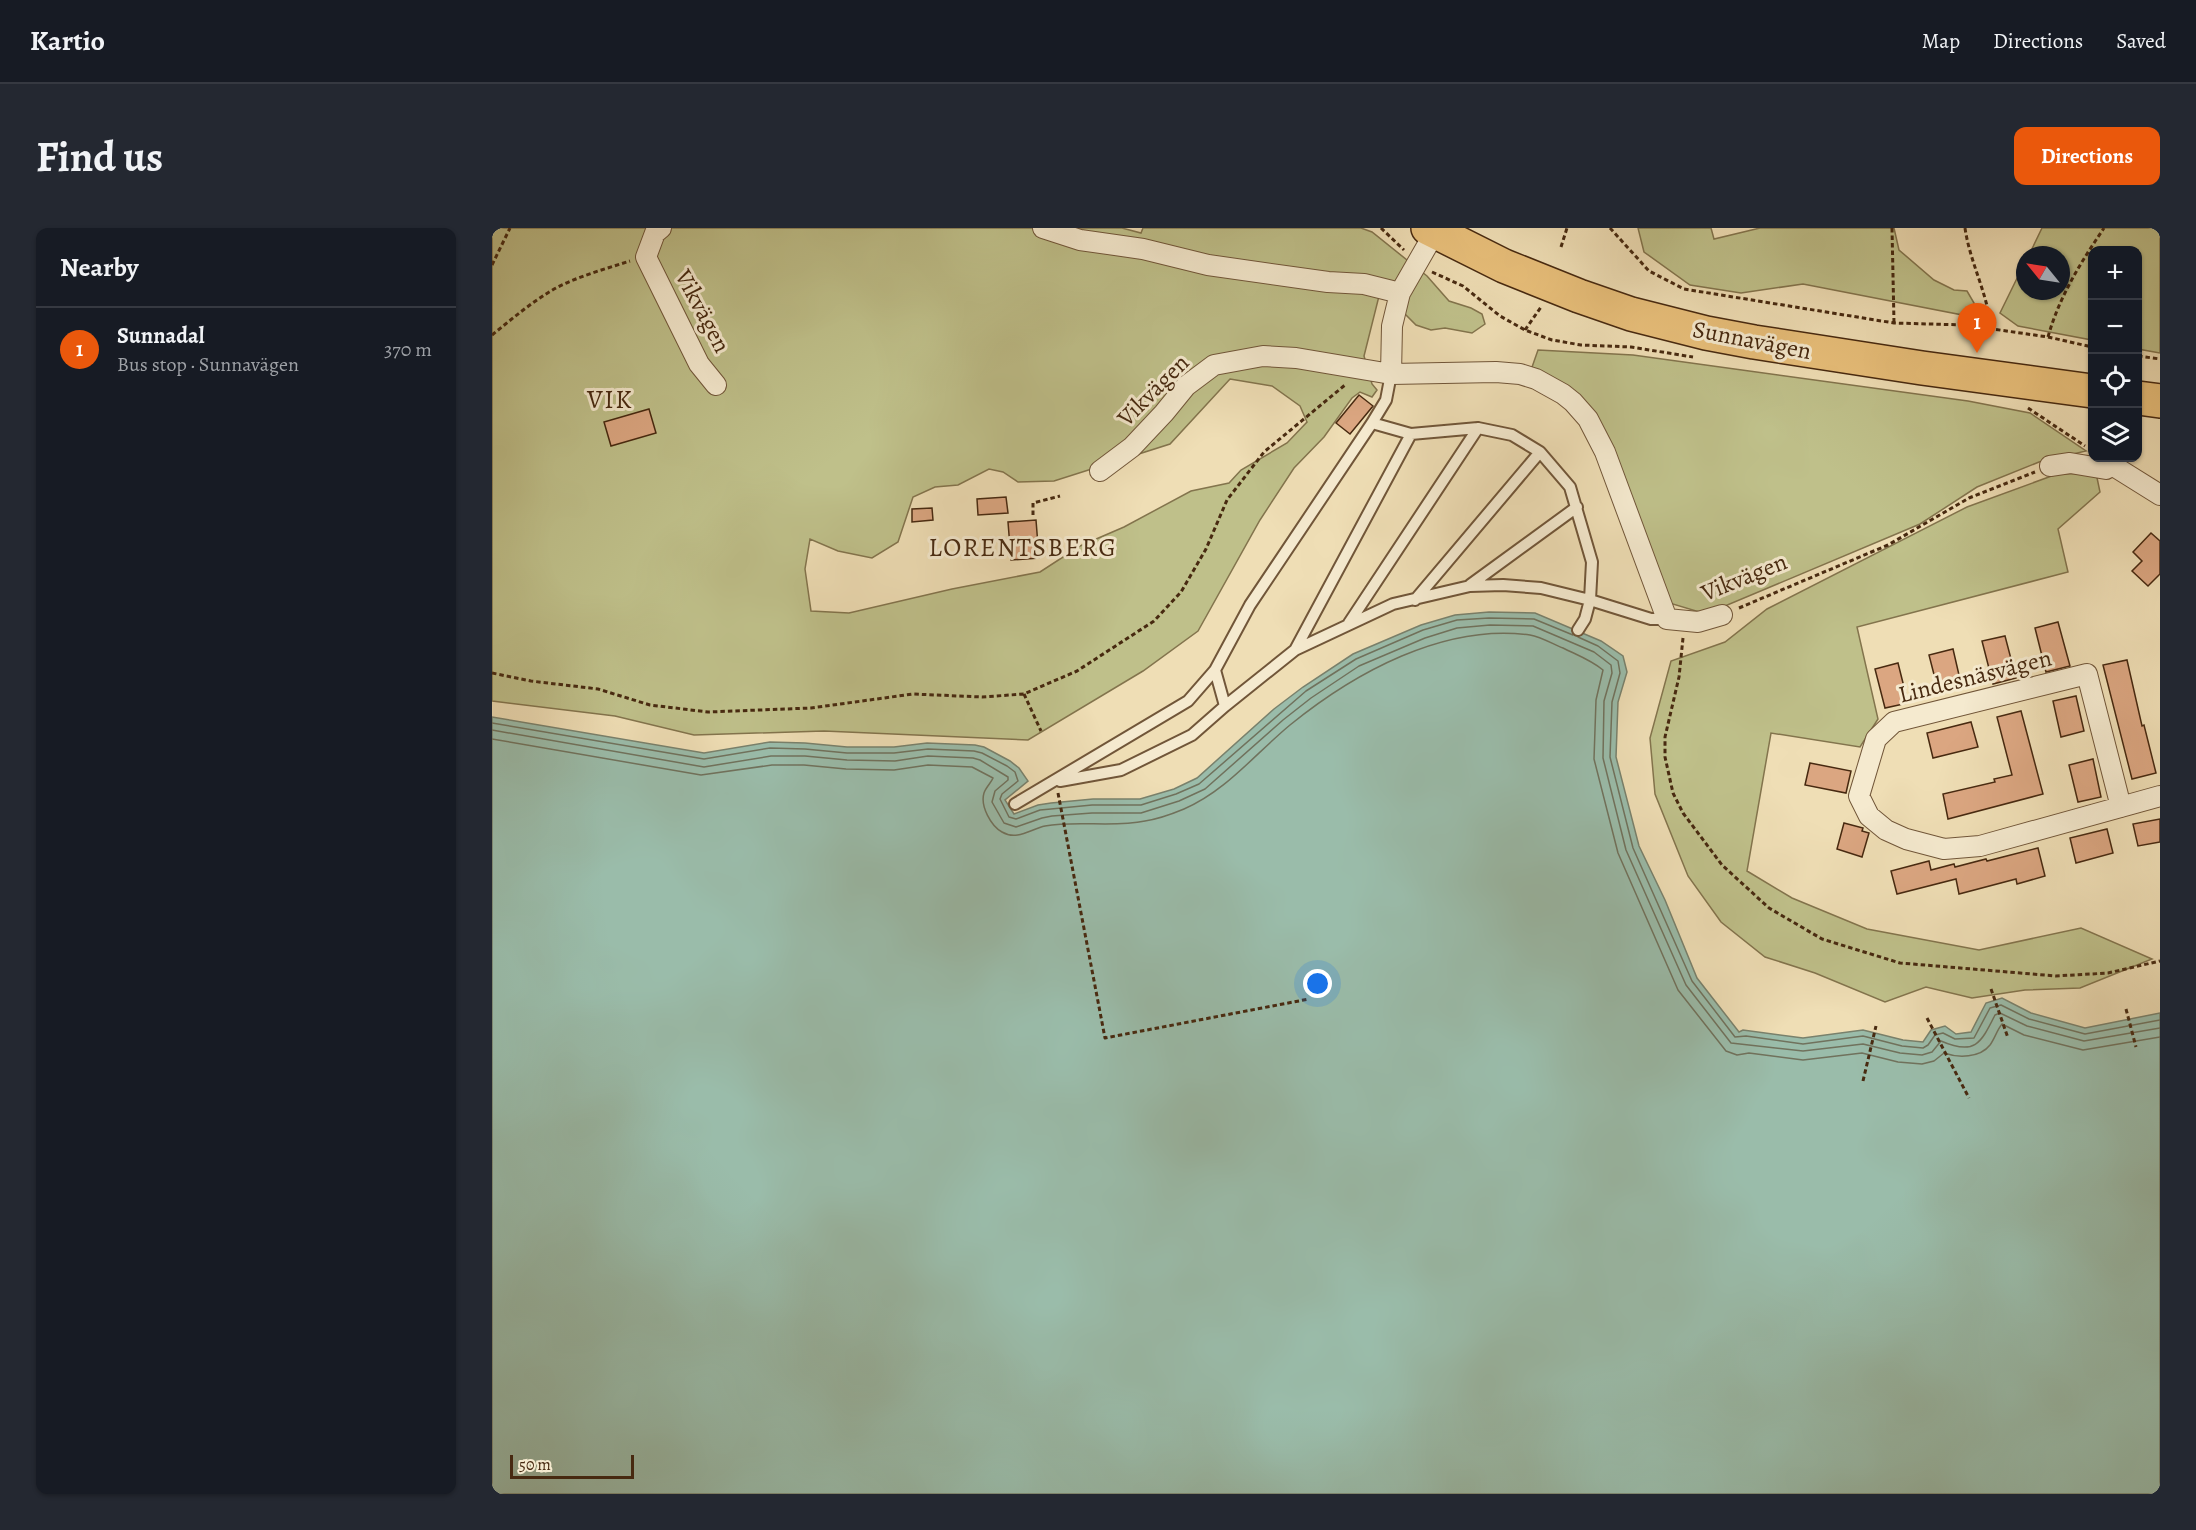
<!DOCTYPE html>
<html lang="en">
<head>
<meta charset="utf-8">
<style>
	body { margin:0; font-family:Alegreya,serif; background:#242831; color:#f1f3f6 }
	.controls { position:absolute; right:18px; top:18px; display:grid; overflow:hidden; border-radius:12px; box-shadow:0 2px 4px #0004 }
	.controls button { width:54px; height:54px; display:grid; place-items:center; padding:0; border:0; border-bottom:2px solid #363941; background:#171b24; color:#f1f3f6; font:30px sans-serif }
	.compass { position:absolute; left:1524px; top:18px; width:54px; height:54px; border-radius:50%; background:#171b24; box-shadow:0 2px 4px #0004; rotate:300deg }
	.scale { position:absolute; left:18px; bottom:15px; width:124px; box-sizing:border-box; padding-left:6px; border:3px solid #472910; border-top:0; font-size:16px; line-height:21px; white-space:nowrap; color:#472910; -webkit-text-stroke:4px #f5eacf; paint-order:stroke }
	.you { position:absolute; left:826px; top:756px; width:21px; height:21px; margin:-15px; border:4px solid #fff; border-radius:50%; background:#1a73e8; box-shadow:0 0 0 9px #1a73e833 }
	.badge { display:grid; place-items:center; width:39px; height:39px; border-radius:50%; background:#ea580c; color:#fff; font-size:20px; font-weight:700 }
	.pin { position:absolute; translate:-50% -50px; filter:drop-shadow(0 2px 3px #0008) }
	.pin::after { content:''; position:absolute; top:32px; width:21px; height:18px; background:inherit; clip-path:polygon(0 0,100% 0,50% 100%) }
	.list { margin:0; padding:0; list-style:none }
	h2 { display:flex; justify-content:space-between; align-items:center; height:78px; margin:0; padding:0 24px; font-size:26px }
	h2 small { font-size:20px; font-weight:400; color:#9ea1a6 }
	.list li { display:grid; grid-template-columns:39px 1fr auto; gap:18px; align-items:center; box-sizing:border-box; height:84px; padding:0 24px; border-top:2px solid #363941 }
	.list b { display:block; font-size:22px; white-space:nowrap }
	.list p { margin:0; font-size:20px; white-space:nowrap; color:#9ea1a6 }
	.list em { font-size:20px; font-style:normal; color:#9ea1a6 }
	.icon { flex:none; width:33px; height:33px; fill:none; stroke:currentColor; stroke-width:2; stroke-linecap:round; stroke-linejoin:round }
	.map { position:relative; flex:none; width:1668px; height:1266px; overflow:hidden; border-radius:12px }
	header { display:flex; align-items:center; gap:36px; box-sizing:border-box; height:84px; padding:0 30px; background:#171b24; border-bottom:2px solid #363941 }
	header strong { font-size:28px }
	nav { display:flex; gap:33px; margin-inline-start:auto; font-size:21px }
	.intro { display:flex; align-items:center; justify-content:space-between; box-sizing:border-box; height:144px; padding:0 36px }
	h1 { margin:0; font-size:42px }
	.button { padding:15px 27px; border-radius:12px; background:#ea580c; color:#fff; font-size:21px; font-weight:700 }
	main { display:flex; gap:36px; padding:0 36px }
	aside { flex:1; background:#171b24; border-radius:12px; box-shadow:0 2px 4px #0004 }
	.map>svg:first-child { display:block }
	.green { fill:#bfc08a; stroke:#83744d; stroke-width:1.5; fill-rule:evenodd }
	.water { fill:#9abcaa; stroke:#79816c; stroke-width:1.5 }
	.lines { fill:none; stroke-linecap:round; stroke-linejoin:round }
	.shore { stroke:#70725d; stroke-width:1.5 }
	.building { fill:#dba681; stroke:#472910; stroke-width:1.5 }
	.lane-casing { stroke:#715639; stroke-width:14 }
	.street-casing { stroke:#715639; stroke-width:22 }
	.highway-casing { stroke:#472910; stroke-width:36 }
	.path { stroke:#472910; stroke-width:3; stroke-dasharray:4.5 3; stroke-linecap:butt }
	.lane { stroke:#f5eacf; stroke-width:10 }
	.street { stroke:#f5eacf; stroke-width:20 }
	.highway { stroke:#e8bf7a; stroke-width:33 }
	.labels { text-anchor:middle; stroke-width:6; stroke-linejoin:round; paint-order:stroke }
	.street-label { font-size:24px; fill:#472910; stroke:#f5eacf }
	.neighbourhood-label { font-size:26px; letter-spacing:1.5px; fill:#472910; stroke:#f5eacf }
</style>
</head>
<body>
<header>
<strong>Kartio</strong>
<nav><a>Map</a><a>Directions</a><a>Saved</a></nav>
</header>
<div class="intro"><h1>Find us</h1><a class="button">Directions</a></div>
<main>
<aside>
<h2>Nearby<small></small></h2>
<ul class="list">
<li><span class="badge">1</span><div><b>Sunnadal</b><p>Bus stop · Sunnavägen</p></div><em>370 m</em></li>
</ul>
</aside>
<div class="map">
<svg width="1668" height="1266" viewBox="0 0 1668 1266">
	<rect width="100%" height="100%" fill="#efdeb5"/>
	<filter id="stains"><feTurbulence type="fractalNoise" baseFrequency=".00333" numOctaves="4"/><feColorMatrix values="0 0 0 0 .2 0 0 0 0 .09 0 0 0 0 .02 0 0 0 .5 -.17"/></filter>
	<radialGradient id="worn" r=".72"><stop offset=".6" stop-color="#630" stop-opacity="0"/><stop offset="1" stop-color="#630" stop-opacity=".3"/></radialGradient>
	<path class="green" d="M 0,0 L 630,0 L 649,5 L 651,0 L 869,0 L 880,4 L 935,48 L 957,73 L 979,80 L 990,86 L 993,96 L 980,105 L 953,100 L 939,102 L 924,97 L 912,85 L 913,72 L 887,68 L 872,128 L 880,156 L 885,162 L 880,169 L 868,164 L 860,170 L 832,209 L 802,240 L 768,292 L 706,403 L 651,443 L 536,512 L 332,503 L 202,507 L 123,488 L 0,473 ZM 738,151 L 780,158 L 808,178 L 815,194 L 795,215 L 749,242 L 737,255 L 699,263 L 632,299 L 588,318 L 548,344 L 460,361 L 357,385 L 319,383 L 313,341 L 318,311 L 346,323 L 380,330 L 406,314 L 421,269 L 443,259 L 466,257 L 497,241 L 511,244 L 526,254 L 562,253 L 678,216 Z
		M 1146,0 L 1219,0 L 1222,11 L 1268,0 L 1402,0 L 1407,22 L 1442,52 L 1462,62 L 1475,63 L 1482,75 L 1481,89 L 1311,56 L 1249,65 L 1198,57 L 1152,24 Z
		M 1550,0 L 1668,0 L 1668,125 L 1646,121 L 1646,22 L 1600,22 L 1600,112 L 1526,98 L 1508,85 L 1533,34 L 1533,63 L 1569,63 L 1569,27 L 1537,27 Z
		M 1046,122 L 1141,127 L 1476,173 L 1538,185 L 1594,223 L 1547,234 L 1485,259 L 1428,296 L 1214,386 L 1174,374 L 1119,221 L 1039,142 Z
		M 1604,245 L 1608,264 L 1566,301 L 1576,344 L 1365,399 L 1386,491 L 1368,519 L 1279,505 L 1255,643 L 1300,670 L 1375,701 L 1487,722 L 1589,700 L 1660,731 L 1588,760 L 1533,762 L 1480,770 L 1434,759 L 1393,774 L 1323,745 L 1273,729 L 1229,694 L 1196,648 L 1163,566 L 1158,510 L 1179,433 L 1233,414 L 1275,381 L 1475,279 L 1565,246 Z"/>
	<path class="water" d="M 997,384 L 1043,385 L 1109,413 L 1131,428 L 1135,444 L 1126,474 L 1124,529 L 1147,618 L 1173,672 L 1205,750 L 1247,804 L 1251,802 L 1311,810 L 1371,802 L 1411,812 L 1431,814 L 1439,802 L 1453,798 L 1464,806 L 1479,804 L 1494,775 L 1510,770 L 1539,785 L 1593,800 L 1668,785 L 1668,1266 L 0,1266 L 0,489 L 212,525 L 278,514 L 313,515 L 355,519 L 402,519 L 435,515 L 483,517 L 492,519 L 518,533 L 527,540 L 536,553 L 513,572 L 522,586 L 546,577 L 559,575 L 601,571 L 648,571 L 682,561 L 705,550 L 782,481 L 811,459 L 861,426 L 929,397 L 963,387 Z"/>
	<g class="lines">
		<path class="shore" d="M 1086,409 L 1106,418 L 1126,433 L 1128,445 L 1120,474 L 1118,529 L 1141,620 L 1200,753 L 1243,809 L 1254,808 L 1311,816 L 1371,808 L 1410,818 L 1431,820 L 1436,817 L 1443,807 L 1451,805 L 1463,811 L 1482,810 L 1498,780 L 1509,777 L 1537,791 L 1593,806 L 1668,792
			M 0,495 L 212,531 L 278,520 L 313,521 L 355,525 L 402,525 L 436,521 L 482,523 L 490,525 L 515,538 L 523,544 L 526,553 L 510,566 L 508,571 L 517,589 L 524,591 L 548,582 L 559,581 L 600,577 L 649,577 L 684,566 L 707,556 L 814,463 L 864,431 L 931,402 L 965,392 L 997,390 L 1042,391 L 1081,407
			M 0,502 L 212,539 L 279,528 L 313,528 L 355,532 L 403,533 L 436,528 L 481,530 L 488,532 L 516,549 L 516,552 L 503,563 L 500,574 L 512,595 L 524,599 L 550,590 L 560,588 L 600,585 L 649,585 L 687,573 L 713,561 L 791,492 L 819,470 L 867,438 L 933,410 L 965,400 L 998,397 L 1041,398 L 1102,424 L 1119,437 L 1120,445 L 1112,473 L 1111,530 L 1134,622 L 1194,757 L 1239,815 L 1311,823 L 1371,816 L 1408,825 L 1430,827 L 1440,824 L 1449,813 C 1483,828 1489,815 1503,787 L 1508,785 L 1535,798 L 1592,813 L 1668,800
			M 0,511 L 209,547 L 280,537 L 312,537 L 354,541 L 402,542 L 436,537 L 480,539 L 501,550 C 499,555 494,559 492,565 C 488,578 499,598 510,604 C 525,613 539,601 553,598 C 586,592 620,600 653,593 C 666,591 680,586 692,581 C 734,563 763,526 798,497 C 862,445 952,395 1038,407 C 1049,409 1061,416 1071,420 C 1085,427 1099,432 1111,442 L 1104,472 L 1102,531 L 1126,625 L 1186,762 L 1234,823 L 1245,827 L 1257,825 L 1311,832 L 1370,825 L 1406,834 L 1430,836 L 1442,833 L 1452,825 C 1466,830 1488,830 1498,817 C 1503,810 1505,802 1510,796 L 1532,807 L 1591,822 L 1668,809"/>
	</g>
	<path class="building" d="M 867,167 L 881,178 L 858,206 L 844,195 Z
		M 157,181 L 164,205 L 119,218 L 112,194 Z
		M 514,269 L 516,285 L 486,287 L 485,271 Z
		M 440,280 L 441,292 L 420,294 L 420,281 Z
		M 544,292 L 547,330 L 519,332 L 516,294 Z
		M 1659,305 L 1668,313 L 1668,346 L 1656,358 L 1640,343 L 1650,333 L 1641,324 Z
		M 1566,394 L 1578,438 L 1554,444 L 1543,400 Z
		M 1513,408 L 1524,450 L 1501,456 L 1490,413 Z
		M 1461,421 L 1470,460 L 1447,466 L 1437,427 Z
		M 1635,432 L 1650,498 L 1652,497 L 1664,545 L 1640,551 L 1611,437 Z
		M 1406,435 L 1416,475 L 1393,480 L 1383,441 Z
		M 1584,468 L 1592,503 L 1569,509 L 1561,473 Z
		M 1529,483 L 1551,566 L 1456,591 L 1451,566 L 1503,554 L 1502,551 L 1520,547 L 1505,489 Z
		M 1479,494 L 1486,519 L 1441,530 L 1435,505 Z
		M 1601,531 L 1609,569 L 1586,574 L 1577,537 Z
		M 1318,535 L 1359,543 L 1354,565 L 1313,557 Z
		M 1668,591 L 1668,614 L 1646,618 L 1641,596 Z
		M 1352,595 L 1371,600 L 1370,603 L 1377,605 L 1370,629 L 1345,621 Z
		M 1615,601 L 1621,625 L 1584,635 L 1578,610 Z
		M 1546,620 L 1553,648 L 1525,656 L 1524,651 L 1467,666 L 1464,651 L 1405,666 L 1399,643 L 1437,633 L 1439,642 L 1462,636 L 1463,639 L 1494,631 L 1495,633 Z"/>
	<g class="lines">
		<defs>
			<path id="lane" d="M 899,146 L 894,172 L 880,195 L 758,377 L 723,442 L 733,478 L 803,422 L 901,376 L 978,358 L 1011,357 L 1049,360 L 1098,372 L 1159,391 L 1175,391
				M 880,195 L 919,206 L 986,200 L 1020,207 L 1048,224 L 1078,259 L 1100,334 L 1098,372 L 1093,391 L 1086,402
				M 978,357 L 1085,279
				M 923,372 L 1048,224
				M 857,395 L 986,200
				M 803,422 L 919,206
				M 568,553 L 629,542 L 700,507 L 733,478
				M 523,576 L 696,473 L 723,442"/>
			<path id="street" d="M 169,0 L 163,5 L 154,29 L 207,136 L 224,157
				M 551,0 L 588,12 L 651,21 L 716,37 L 836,54 L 872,56 L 908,65 L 900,98 L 899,146
				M 908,65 L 943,4
				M 1558,238 L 1578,235 L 1614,241 L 1620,237 L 1668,267
				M 608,243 L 640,219 L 672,185 L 694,158 L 722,137 L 771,128 L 804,130 L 899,146 L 1004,144 L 1028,146 L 1044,151 L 1071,166 L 1081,174 L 1096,191 L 1113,224 L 1175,391 L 1206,394 L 1230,387
				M 1629,579 L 1595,446 L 1402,494 L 1384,511 L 1367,568 L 1377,588 L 1394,602 L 1414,611 L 1452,621 L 1488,618 L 1668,568"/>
			<path id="highway" d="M 936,0 L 1012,38 L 1087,68 L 1139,86 L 1214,105 L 1262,114 L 1430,140 L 1600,163
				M 1646,170 L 1668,173"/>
		</defs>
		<use href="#lane" class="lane-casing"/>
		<use href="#street" class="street-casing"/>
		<use href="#highway" class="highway-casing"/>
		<path class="path" d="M 889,0 L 912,22
			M 1118,0 L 1157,43 L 1192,61 L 1402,95 L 1473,97 L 1556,109 L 1600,119
			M 1400,0 L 1402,95
			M 1473,0 C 1478,35 1496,66 1499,101
			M 1069,19 L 1075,0
			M 0,37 L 18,0
			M 940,44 L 971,58 L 1008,88 L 1033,102 L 1060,112 L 1089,117 L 1139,119 L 1201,129
			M 1033,102 L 1049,79
			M 0,107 C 21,90 41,73 64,60 C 87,48 113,41 138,33
			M 1556,109 C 1567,69 1589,34 1612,0
			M 1646,128 L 1668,131
			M 1536,180 L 1593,218
			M 541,287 L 541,275 L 568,268
			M 1247,380 L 1396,317 L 1477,270 L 1543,244
			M 1191,410 L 1187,449 L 1173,509 L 1173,529 L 1181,565 L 1191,585 L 1230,637 L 1277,680 L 1330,711 L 1408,735 L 1564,748 L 1616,745 L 1668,733
			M 0,445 L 39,453 L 106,461 L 158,477 L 216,484 L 319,480 L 421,466 L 490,469 L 532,466 L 585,443 L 662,393 L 689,364 L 714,321 L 735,272 L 772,224 L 853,157
			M 532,466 L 549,503
			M 566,565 L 613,810 L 817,771
			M 1499,761 L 1516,810
			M 1634,781 L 1644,819
			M 1435,790 L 1477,870
			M 1371,853 L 1384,798"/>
		<use href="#lane" class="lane"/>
		<use href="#street" class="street"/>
		<use href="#highway" class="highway"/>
	</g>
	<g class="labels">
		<g class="street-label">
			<text transform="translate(211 83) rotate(62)" y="8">Vikvägen</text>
			<text transform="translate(1260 112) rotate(11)" y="8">Sunnavägen</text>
			<text transform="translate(661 162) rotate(-45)" y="8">Vikvägen</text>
			<text transform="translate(1252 349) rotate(-22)" y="8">Vikvägen</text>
			<text transform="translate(1483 448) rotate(-14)" y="8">Lindesnäsvägen</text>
		</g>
		<g class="neighbourhood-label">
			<text x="118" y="180">VIK</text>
			<text x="531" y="328">LORENTSBERG</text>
		</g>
	</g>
	<rect width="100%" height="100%" filter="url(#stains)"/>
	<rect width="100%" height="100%" fill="url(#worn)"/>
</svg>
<div class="controls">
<button>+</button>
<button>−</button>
<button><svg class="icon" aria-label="locate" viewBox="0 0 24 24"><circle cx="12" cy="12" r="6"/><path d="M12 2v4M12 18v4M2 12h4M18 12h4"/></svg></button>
<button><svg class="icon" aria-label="layers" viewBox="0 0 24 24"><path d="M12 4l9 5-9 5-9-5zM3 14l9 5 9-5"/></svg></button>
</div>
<svg class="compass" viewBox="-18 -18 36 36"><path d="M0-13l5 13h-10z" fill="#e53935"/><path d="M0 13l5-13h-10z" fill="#9ea1a6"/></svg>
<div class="scale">50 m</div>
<div class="you"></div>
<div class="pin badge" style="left:1485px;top:125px">1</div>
</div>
</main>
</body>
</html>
